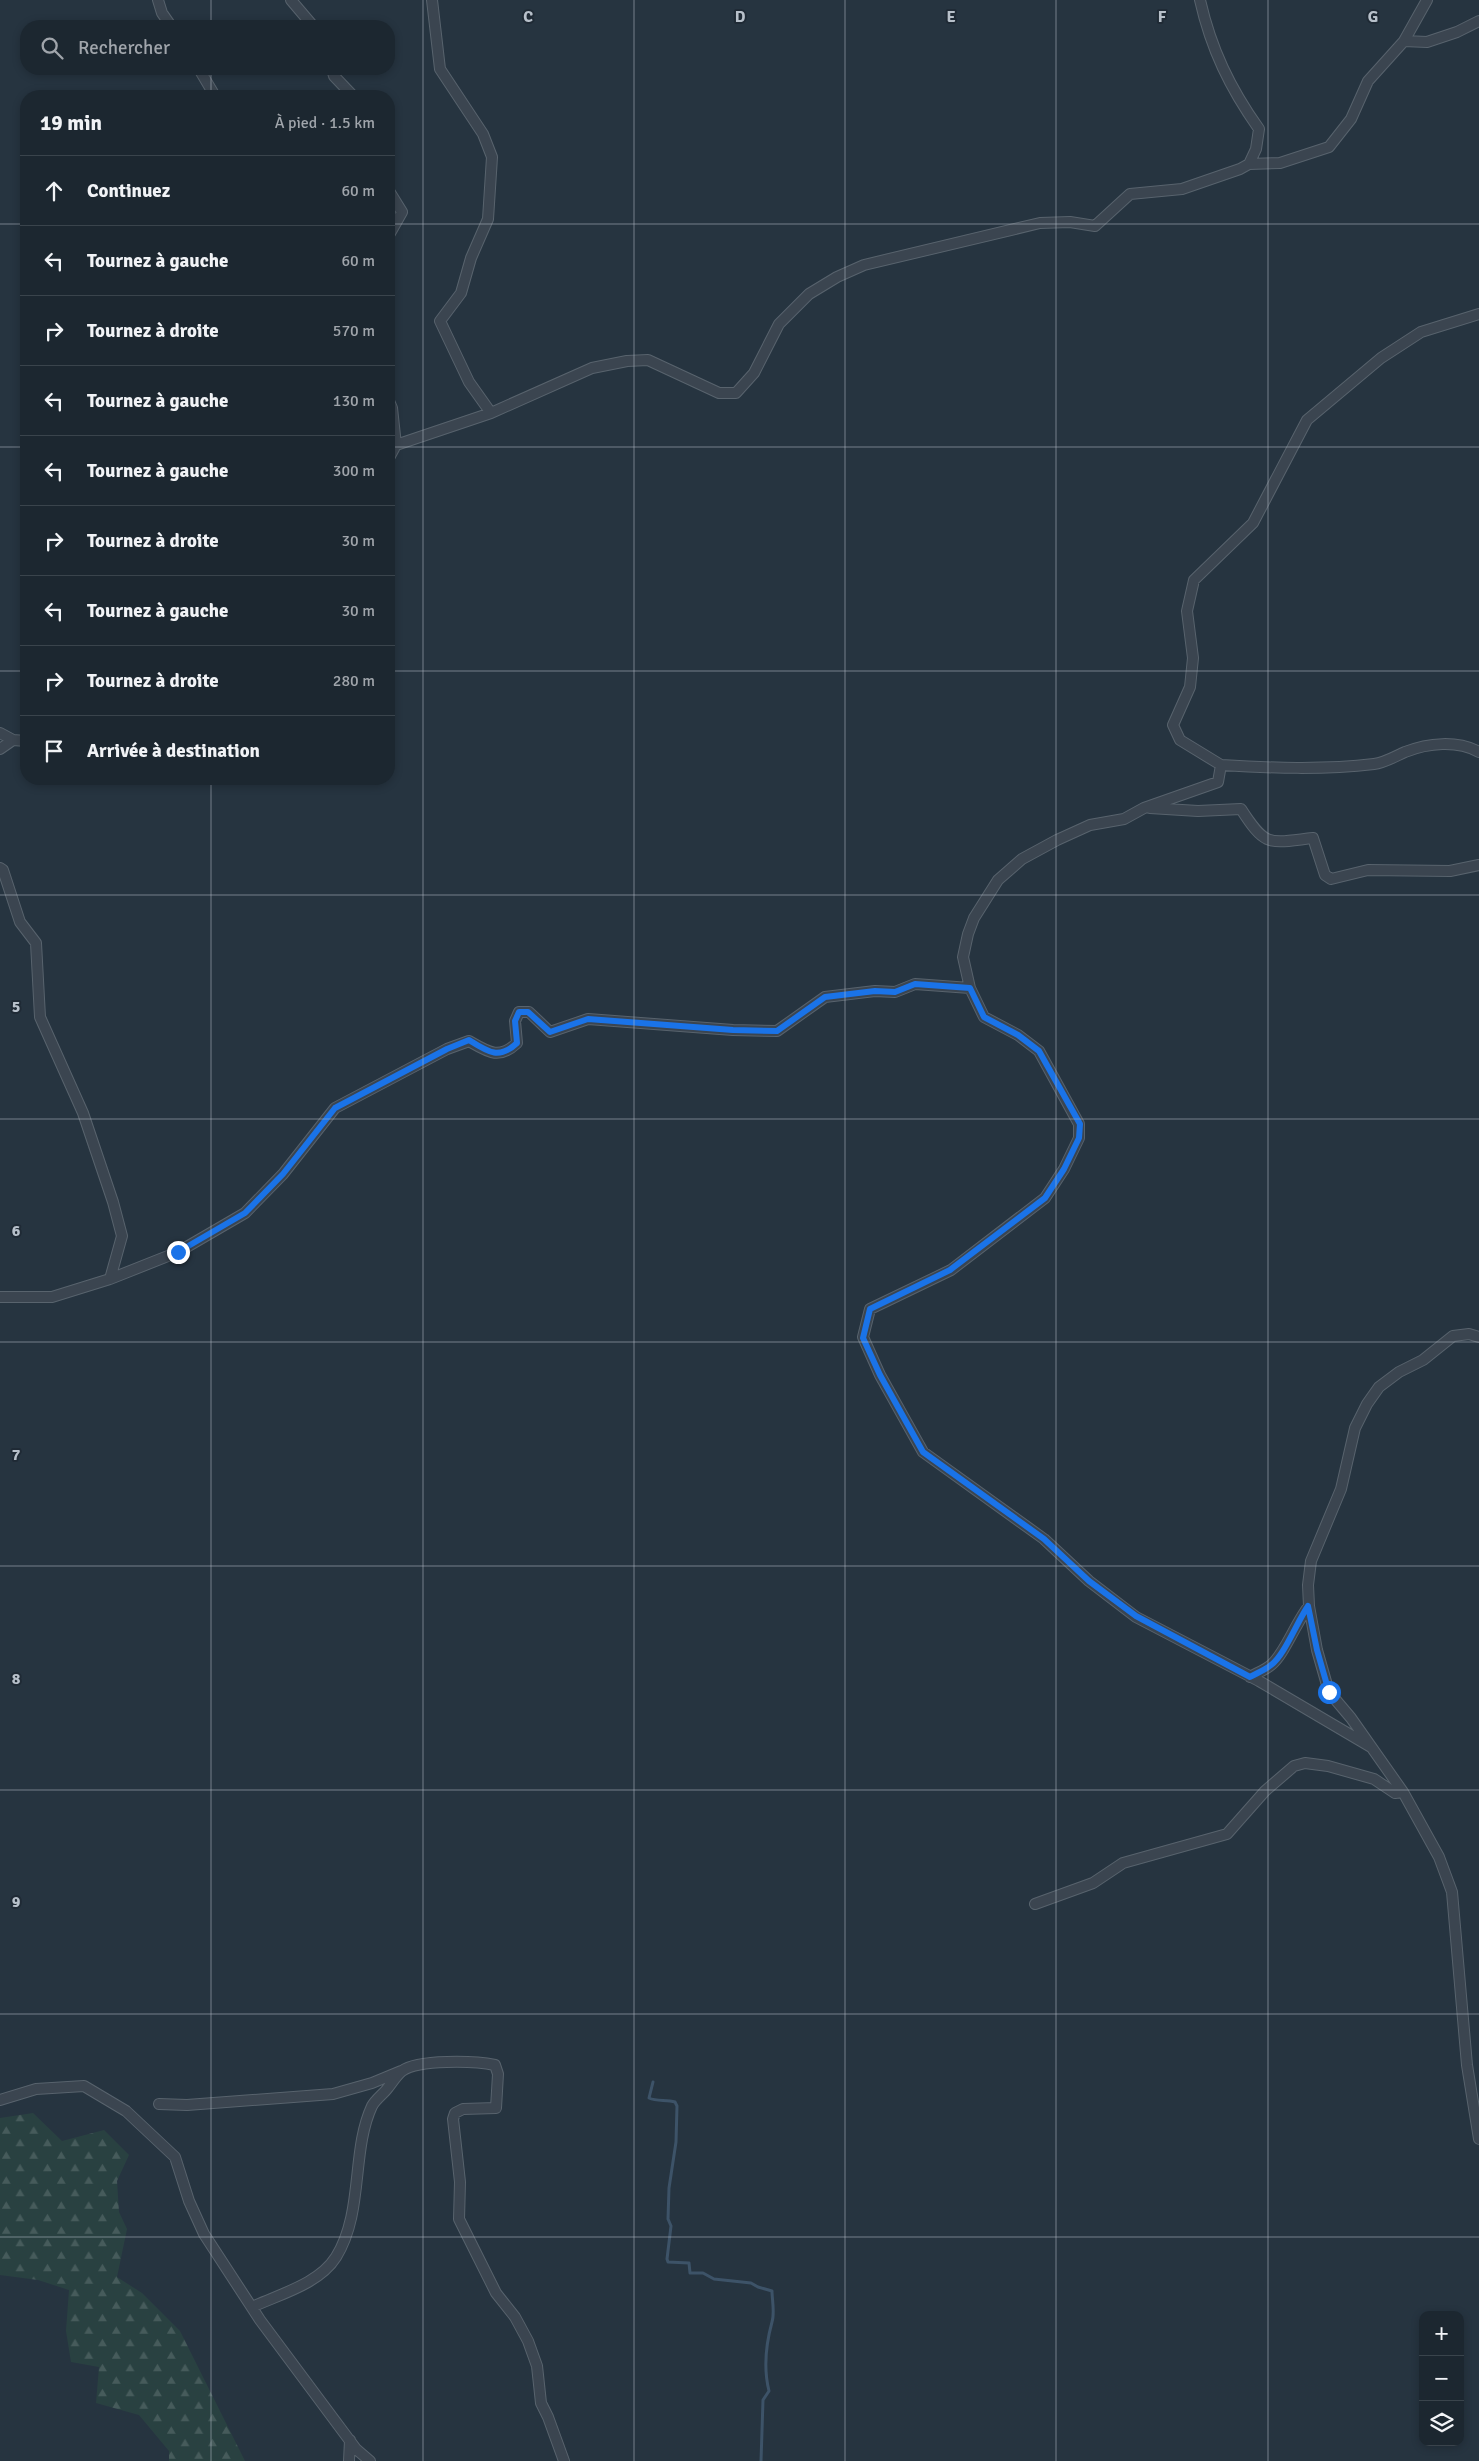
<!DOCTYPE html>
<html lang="fr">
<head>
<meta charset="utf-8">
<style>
	body { margin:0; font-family:Signika,sans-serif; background:#252f38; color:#f1f3f6 }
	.controls { position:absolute; right:15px; bottom:15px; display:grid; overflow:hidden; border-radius:10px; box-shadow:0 2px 8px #0003 }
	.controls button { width:45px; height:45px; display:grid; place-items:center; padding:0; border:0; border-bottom:1px solid #3a444c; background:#1c2730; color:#f1f3f6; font:25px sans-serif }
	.stop { position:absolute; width:15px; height:15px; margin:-11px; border:4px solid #1a73e8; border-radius:50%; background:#fff }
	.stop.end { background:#1a73e8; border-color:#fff; box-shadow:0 1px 5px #0008 }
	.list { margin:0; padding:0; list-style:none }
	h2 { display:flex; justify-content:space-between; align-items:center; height:65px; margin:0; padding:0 20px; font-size:21px }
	h2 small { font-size:16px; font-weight:400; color:#a0a5ab }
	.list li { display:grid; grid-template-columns:32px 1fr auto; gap:15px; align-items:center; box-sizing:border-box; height:70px; padding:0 20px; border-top:1px solid #3a444c }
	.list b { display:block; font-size:19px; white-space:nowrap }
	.list em { font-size:16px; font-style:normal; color:#a0a5ab }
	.icon { flex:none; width:28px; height:28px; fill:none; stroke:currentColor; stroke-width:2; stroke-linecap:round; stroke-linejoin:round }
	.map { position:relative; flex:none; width:1479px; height:2461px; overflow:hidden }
	.search { position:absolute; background:#1c2730; box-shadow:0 2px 8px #0003; left:20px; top:20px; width:375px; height:55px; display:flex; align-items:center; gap:12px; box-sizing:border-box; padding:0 18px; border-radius:20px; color:#a0a5ab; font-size:19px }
	.panel { position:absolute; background:#1c2730; box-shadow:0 2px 8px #0003; left:20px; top:90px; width:375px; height:695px; border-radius:20px }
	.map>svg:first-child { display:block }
	.forest { fill:url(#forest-firs) }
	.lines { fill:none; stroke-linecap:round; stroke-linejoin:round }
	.stream { stroke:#3d5368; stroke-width:3 }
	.minor-casing { stroke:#58636d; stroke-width:12 }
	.minor { stroke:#3b4550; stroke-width:10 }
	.route { stroke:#1a73e8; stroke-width:6 }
	.grid { fill:none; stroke:#b7c0ca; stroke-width:1; stroke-opacity:0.55 }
	.grid-label { font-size:16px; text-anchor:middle; font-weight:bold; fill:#b7c0ca; stroke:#1f2a35; stroke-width:4; stroke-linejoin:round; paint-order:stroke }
</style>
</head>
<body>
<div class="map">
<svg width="1479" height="2461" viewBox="0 0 1479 2461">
	<defs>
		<pattern id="forest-firs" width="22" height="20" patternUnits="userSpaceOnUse" patternTransform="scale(1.25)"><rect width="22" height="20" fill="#294141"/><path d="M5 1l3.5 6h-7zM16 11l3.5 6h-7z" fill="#465b5b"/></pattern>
	</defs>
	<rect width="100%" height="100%" fill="#263440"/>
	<path class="forest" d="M 33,2113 L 62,2141 L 104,2130 L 129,2155 L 117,2181 L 119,2212 L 127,2229 L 117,2277 L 142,2293 L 180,2331 L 245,2461 L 169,2461 L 169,2451 L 139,2415 L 96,2403 L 99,2367 L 71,2362 L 66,2331 L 69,2290 L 38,2280 L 0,2275 L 0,2118 Z"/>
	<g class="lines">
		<path class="stream" d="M 653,2082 L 649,2098 C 657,2102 667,2099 675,2102 L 677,2106 L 676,2142 L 669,2188 L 668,2219 L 671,2226 L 667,2259 L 668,2262 L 689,2263 L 690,2273 L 703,2273 L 714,2279 L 751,2283 L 758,2287 L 772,2291 C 772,2300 775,2313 772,2322 C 766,2344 763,2367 769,2391 L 763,2400 L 761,2461"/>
		<defs>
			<path id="minor" d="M 158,0 L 162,13 L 171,26
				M 291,0 L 313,26
				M 432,0 L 440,69 L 483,134 L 492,157 L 488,219 L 471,258 L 461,293 L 440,321 L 469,382 L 491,413
				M 1200,0 C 1211,49 1230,88 1259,129 L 1256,149 L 1249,164
				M 1404,41 L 1427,42 L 1457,32 L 1479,21
				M 199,69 L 215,96
				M 332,69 L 334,76 L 353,96
				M 389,144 L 389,164
				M 389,191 L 402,212 L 389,235
				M 389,401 L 392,408 L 396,445
				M 389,458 L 396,445 L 491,413 L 592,368 L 627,361 L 648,360 L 719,393 L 736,393 L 754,373 L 779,324 L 809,294 L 837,277 L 864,265 L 1040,223 L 1070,222 L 1095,226 L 1130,194 L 1182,189 L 1240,169 L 1249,164 L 1280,163 L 1329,147 L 1351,119 L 1368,81 L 1404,41 L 1427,0
				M 0,733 L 13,740 L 26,741
				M 0,749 L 13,740
				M 1221,765 C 1272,768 1323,770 1374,764 C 1384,763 1396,756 1405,752 C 1428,743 1457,740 1479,752
				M 1150,808 L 1198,811 L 1241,809 C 1266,848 1269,843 1313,838 L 1325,875 L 1331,879 L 1368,870 L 1450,871 L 1479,865
				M 0,868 L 3,870 L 20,922 L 36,943 L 40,1017 L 83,1113 L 113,1202 L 122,1236 L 110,1279 L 52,1297 L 0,1297
				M 110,1279 L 178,1252 L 245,1213 L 283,1174 L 335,1108 L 447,1049 L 469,1041 C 488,1052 499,1060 517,1043 L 515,1021 L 519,1012 L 529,1012 L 550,1032 L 588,1019 L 733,1030 L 777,1031 L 825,997 L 875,991 L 895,992 L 915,984 L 970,988
				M 1479,1337 L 1469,1334 L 1453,1336 L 1423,1360 L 1399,1372 L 1379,1387 L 1367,1404 L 1355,1428 L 1341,1489 L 1311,1561 L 1308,1585 L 1309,1606 L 1317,1650 L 1329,1692 L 1351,1718 L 1403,1792 L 1439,1857 L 1452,1892 L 1467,2065 L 1479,2139
				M 1250,1677 C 1257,1673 1265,1670 1271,1665 C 1284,1655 1296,1622 1309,1606
				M 1371,1747 L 1259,1681 L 1136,1617 L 1089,1581 L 1044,1539 L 923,1452 L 880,1375 L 863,1337 L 870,1309 L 951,1270 L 1045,1198 L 1064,1169 L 1079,1138 L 1079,1124 L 1039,1051 L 1018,1035 L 984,1017 L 970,988 L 963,957 L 968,934 L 974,918 L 998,880 L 1022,859 L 1057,840 L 1090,825 L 1124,819 L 1144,808 L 1218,782 L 1221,765 L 1180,740 L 1173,725 L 1190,687 L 1193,658 L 1187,611 L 1194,580 L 1253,523 L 1307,420 L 1381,358 L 1421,332 L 1479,314
				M 1035,1904 L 1093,1883 L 1123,1863 L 1227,1834 L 1265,1791 L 1294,1766 L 1305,1763 L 1328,1766 L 1374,1779 L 1395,1793 L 1403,1792
				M 0,2100 L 36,2089 L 84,2086 L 126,2111 L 175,2157 L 189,2201 L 204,2234 L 260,2320 L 356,2449 L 370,2461
				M 159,2104 L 187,2105 L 333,2094 L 372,2083 L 401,2071
				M 252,2307 C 280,2294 319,2284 336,2257 C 364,2212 351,2151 372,2106 C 375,2100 383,2094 387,2089 C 392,2083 396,2076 402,2071 C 418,2059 475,2061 495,2065 L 498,2074 L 496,2108 L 463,2109 L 455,2113 L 453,2119 L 460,2182 L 459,2219 L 496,2293 L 515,2317 L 528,2341 L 537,2366 L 541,2403 L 548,2417 L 564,2461
				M 349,2461 L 350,2440"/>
		</defs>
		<use href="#minor" class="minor-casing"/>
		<use href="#minor" class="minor"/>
	</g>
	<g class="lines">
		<path class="route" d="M 178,1252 L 245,1213 L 283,1174 L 335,1108 L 447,1049 L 469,1040 C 488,1052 499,1060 517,1043 L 515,1021 L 519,1012 L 528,1012 L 550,1032 L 588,1019 L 733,1030 L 777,1031 L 825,997 L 875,991 L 895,992 L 915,984 L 970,988 L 984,1017 L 1018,1035 L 1039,1051 L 1080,1124 L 1079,1138 L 1064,1169 L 1045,1198 L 950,1270 L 870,1309 L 863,1338 L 880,1375 L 923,1452 L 1044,1539 L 1089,1581 L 1136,1616 L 1250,1677 C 1257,1673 1265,1670 1271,1665 C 1284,1656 1297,1622 1308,1606 L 1317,1650 L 1329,1692"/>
	</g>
	<path class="grid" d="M 211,0 L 211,26M 423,0 L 423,2461M 634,0 L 634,2461M 845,0 L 845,2461M 1056,0 L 1056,2461M 1268,0 L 1268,2461M 211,69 L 211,96M 0,224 L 26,224M 389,224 L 1479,224M 0,447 L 26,447M 389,447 L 1479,447M 0,671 L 26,671M 389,671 L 1479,671M 211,779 L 211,2461M 0,895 L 1479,895M 0,1119 L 1479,1119M 0,1342 L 1479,1342M 0,1566 L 1479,1566M 0,1790 L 1479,1790M 0,2014 L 1479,2014M 0,2237 L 1479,2237"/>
	<g class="grid-label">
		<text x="528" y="22">C</text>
		<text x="740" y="22">D</text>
		<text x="951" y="22">E</text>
		<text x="1162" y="22">F</text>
		<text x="1373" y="22">G</text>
		<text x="16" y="1012">5</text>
		<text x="16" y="1236">6</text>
		<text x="16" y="1460">7</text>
		<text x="16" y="1684">8</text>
		<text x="16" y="1907">9</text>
	</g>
</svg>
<div class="controls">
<button>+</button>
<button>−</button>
<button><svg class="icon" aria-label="layers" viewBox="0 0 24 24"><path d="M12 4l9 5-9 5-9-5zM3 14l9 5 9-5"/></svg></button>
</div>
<div class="stop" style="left:1329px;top:1692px"></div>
<div class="stop end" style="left:178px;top:1252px"></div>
<div class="search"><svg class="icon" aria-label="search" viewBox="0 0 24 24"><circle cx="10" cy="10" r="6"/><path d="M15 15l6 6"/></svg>Rechercher</div>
<section class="panel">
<h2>19 min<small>À pied · 1.5 km</small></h2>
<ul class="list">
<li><svg class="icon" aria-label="ahead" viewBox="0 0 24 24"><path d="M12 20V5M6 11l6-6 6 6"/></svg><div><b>Continuez</b></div><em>60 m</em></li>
<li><svg class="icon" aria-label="left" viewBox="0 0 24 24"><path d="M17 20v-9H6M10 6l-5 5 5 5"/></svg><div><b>Tournez à gauche</b></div><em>60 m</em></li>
<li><svg class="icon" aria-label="right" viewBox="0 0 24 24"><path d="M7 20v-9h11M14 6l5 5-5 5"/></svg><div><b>Tournez à droite</b></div><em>570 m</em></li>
<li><svg class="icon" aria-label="left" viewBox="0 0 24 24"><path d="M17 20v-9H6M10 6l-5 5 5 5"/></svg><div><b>Tournez à gauche</b></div><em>130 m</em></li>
<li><svg class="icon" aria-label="left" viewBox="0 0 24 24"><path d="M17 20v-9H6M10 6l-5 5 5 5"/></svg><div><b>Tournez à gauche</b></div><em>300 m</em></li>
<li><svg class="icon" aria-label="right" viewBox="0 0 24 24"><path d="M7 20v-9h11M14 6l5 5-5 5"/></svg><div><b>Tournez à droite</b></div><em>30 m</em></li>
<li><svg class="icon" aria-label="left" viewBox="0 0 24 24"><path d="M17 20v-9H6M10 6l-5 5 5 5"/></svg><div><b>Tournez à gauche</b></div><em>30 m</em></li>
<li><svg class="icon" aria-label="right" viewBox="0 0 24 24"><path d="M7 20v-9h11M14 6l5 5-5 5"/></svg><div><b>Tournez à droite</b></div><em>280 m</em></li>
<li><svg class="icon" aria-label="arrive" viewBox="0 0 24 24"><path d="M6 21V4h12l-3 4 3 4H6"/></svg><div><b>Arrivée à destination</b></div></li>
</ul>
</section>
</div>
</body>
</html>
